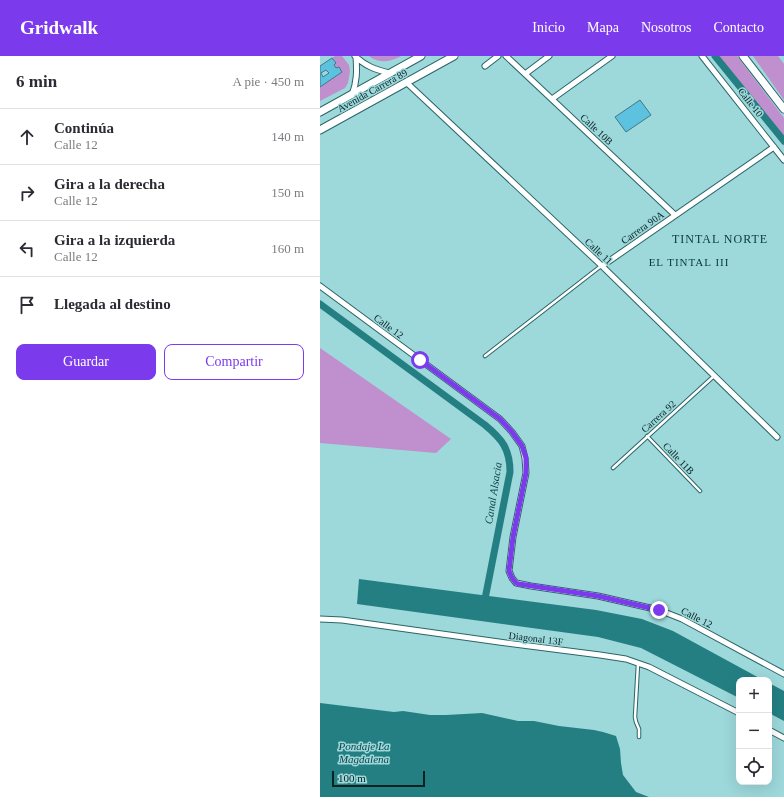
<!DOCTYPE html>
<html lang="es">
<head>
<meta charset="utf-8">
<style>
	body { margin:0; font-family:Georgia,serif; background:#f2f2f3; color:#2b2b33 }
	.controls { position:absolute; right:12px; bottom:12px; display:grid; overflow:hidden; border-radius:8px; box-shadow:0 4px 16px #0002 }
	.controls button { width:36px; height:36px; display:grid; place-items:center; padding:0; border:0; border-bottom:1px solid #e1e1e2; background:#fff; color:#2b2b33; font:20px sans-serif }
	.scale { position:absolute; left:12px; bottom:10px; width:93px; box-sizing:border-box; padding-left:4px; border:2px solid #082122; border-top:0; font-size:11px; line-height:14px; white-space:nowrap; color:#082122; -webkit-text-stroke:3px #9dd8db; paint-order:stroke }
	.stop { position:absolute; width:12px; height:12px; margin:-9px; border:3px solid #7c3aed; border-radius:50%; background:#fff }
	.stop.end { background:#7c3aed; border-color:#fff; box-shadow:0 1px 4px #0008 }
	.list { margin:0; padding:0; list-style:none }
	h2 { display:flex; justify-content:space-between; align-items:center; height:52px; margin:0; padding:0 16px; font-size:17px }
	h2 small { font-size:13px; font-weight:400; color:#7c7c81 }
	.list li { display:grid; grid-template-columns:26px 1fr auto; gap:12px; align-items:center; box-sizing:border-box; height:56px; padding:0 16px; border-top:1px solid #e1e1e2 }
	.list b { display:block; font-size:15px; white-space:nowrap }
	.list p { margin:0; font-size:13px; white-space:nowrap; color:#7c7c81 }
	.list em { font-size:13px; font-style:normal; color:#7c7c81 }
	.actions { display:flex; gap:8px; padding:12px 16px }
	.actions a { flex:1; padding:9px 0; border:1px solid #7c3aed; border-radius:8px; text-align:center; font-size:14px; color:#7c3aed }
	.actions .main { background:#7c3aed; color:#fff }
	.icon { flex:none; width:22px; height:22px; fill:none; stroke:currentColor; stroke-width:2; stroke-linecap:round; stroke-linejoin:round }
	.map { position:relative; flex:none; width:464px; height:741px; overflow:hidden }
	header { display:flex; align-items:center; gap:24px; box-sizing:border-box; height:56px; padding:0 20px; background:#7c3aed; color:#fff }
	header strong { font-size:19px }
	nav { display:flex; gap:22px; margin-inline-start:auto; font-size:14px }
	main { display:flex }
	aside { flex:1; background:#fff }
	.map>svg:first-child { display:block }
	.green { fill:#c08fcd }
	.water { fill:#247f83 }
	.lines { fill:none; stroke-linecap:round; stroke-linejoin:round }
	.canal { stroke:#247f83; stroke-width:7 }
	.building { fill:#5cc2df; stroke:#437786; fill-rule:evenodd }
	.service-casing { stroke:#2c6568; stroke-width:4.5 }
	.minor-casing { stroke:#2c6568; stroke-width:7 }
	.tertiary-casing { stroke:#2c6568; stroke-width:9 }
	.secondary-casing { stroke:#2c6568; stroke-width:9 }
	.service { stroke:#fff; stroke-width:2.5 }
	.minor { stroke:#fff; stroke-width:5 }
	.tertiary { stroke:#fff; stroke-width:7 }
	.secondary { stroke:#fff; stroke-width:7 }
	.route { stroke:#7c3aed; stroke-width:5 }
	.labels { text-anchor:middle; stroke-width:3; stroke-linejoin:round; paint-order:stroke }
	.street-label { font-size:10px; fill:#082122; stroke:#9dd8db }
	.neighbourhood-label { font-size:11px; letter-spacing:1px; fill:#09383a; stroke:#9dd8db }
	.water-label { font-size:11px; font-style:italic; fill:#093f42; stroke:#9dd8db }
	.quarter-label { font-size:12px; letter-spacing:1px; fill:#09383a; stroke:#9dd8db }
</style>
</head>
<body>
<header>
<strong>Gridwalk</strong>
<nav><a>Inicio</a><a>Mapa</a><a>Nosotros</a><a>Contacto</a></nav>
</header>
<main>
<aside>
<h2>6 min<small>A pie · 450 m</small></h2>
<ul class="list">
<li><svg class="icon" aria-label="ahead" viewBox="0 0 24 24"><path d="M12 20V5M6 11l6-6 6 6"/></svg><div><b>Continúa</b><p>Calle 12</p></div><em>140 m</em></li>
<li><svg class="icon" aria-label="right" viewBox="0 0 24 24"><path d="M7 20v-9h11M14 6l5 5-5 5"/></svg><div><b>Gira a la derecha</b><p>Calle 12</p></div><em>150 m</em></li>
<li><svg class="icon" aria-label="left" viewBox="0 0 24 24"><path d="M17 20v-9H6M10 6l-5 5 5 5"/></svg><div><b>Gira a la izquierda</b><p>Calle 12</p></div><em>160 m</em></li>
<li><svg class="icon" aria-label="arrive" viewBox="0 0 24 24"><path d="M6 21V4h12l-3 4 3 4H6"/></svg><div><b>Llegada al destino</b></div></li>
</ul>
<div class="actions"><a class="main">Guardar</a><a>Compartir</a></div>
</aside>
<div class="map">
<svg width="464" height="741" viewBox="0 0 464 741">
	<rect width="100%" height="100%" fill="#9dd8db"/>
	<path class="green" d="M 15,0 L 22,0 L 29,9 L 30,15 L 28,27 L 25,32 L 0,45 L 0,31 L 22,16 L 19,11 L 16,12 L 14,9 L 16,7 L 12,2 Z
		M 49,0 L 81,0 C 71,6 59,8 49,0 Z
		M 392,0 L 417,0 L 464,62 L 464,90 Z
		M 433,0 L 458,0 L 464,8 L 464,44 Z
		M 0,292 L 131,383 L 116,397 L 0,387 Z"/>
	<path class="water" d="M 39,523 L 276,554 L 322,563 L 353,575 L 443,624 L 419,624 L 419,642 L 321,592 L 278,581 L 37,548 Z
		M 449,627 L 464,635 L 464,665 L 449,657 Z
		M 0,647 L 74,656 L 83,655 L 110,659 L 126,659 L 162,657 L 198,665 L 214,665 L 239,670 L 274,674 L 283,676 L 296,680 L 300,693 L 301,707 L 303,719 L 316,736 L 329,741 L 0,741 Z"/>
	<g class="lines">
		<path class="canal" d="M 395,0 L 464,85
			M 0,248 L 165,369 C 182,383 190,393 190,416 L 164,548"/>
	</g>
	<path class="building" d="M 12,2 L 16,7 L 14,9 L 16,12 L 19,11 L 22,16 L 0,31 L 0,10 ZM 6,14 L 9,17 L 3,21 L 1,17 Z
		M 320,44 L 331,59 L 306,76 L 295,61 Z"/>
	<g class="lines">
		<defs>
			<path id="service" d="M 165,300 L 281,210
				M 327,380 L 380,435
				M 293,412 L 394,320
				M 318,608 L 315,661 L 316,666 L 319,673 L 319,681"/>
			<path id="minor" d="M 35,0 C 45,10 56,14 70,17
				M 186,0 L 355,159
				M 382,0 L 464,104
				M 165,10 L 178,0
				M 205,18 L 229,0
				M 86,26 L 282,210 L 457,381
				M 32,39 C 37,26 37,15 36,1
				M 232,43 L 292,0
				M 282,210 L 454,91
				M 0,230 L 180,363 L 192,376 L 202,390 L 205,402 L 206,417 L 193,481 L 189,515 L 192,522 L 196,527 L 211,530 L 278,540 L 339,554 L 362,563 L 464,618
				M 0,563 L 22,564 L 179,586 L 280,599 L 306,603 L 329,611 L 419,657
				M 449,674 L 464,682"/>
			<path id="tertiary" d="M 423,0 L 464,53"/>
			<path id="secondary" d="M 0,56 L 101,0
				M 0,74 L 134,0"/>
		</defs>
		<use href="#service" class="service-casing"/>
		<use href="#minor" class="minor-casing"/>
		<use href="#tertiary" class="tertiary-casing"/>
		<use href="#secondary" class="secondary-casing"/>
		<use href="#service" class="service"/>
		<use href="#minor" class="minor"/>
		<use href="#tertiary" class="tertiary"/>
		<use href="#secondary" class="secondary"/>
	</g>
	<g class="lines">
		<path class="route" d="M 100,304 L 180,363 L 192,376 L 202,390 L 206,402 L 206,417 L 193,481 L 189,515 L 192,522 L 196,527 L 199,528 L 278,540 L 339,554"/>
	</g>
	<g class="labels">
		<g class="street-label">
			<text transform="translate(52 34) rotate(-29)" y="4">Avenida Carrera 89</text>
			<text transform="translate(431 46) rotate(52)" y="4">Calle 10</text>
			<text transform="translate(277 73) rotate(43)" y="4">Calle 10B</text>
			<text transform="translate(322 171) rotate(-35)" y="4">Carrera 90A</text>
			<text transform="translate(279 195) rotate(43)" y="4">Calle 11</text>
			<text transform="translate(69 270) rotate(36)" y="4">Calle 12</text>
			<text transform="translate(338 360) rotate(-42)" y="4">Carrera 92</text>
			<text transform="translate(359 402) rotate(46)" y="4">Calle 11B</text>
			<text transform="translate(377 561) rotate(27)" y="4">Calle 12</text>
			<text transform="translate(216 582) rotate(7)" y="4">Diagonal 13F</text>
		</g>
		<g class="neighbourhood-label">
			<text x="369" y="210">EL TINTAL III</text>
		</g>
		<g class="water-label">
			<text transform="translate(173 437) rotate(-81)" y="4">Canal Alsacia</text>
			<text x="44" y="694">Pondaje La<tspan x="44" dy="13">Magdalena</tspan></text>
		</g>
		<g class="quarter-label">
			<text x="400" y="187">TINTAL NORTE</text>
		</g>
	</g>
</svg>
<div class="controls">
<button>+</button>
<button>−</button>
<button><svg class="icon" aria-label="locate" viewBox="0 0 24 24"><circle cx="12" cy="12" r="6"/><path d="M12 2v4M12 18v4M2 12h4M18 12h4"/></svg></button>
</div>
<div class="scale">100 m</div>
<div class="stop" style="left:100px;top:304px"></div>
<div class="stop end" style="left:339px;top:554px"></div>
</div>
</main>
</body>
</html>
